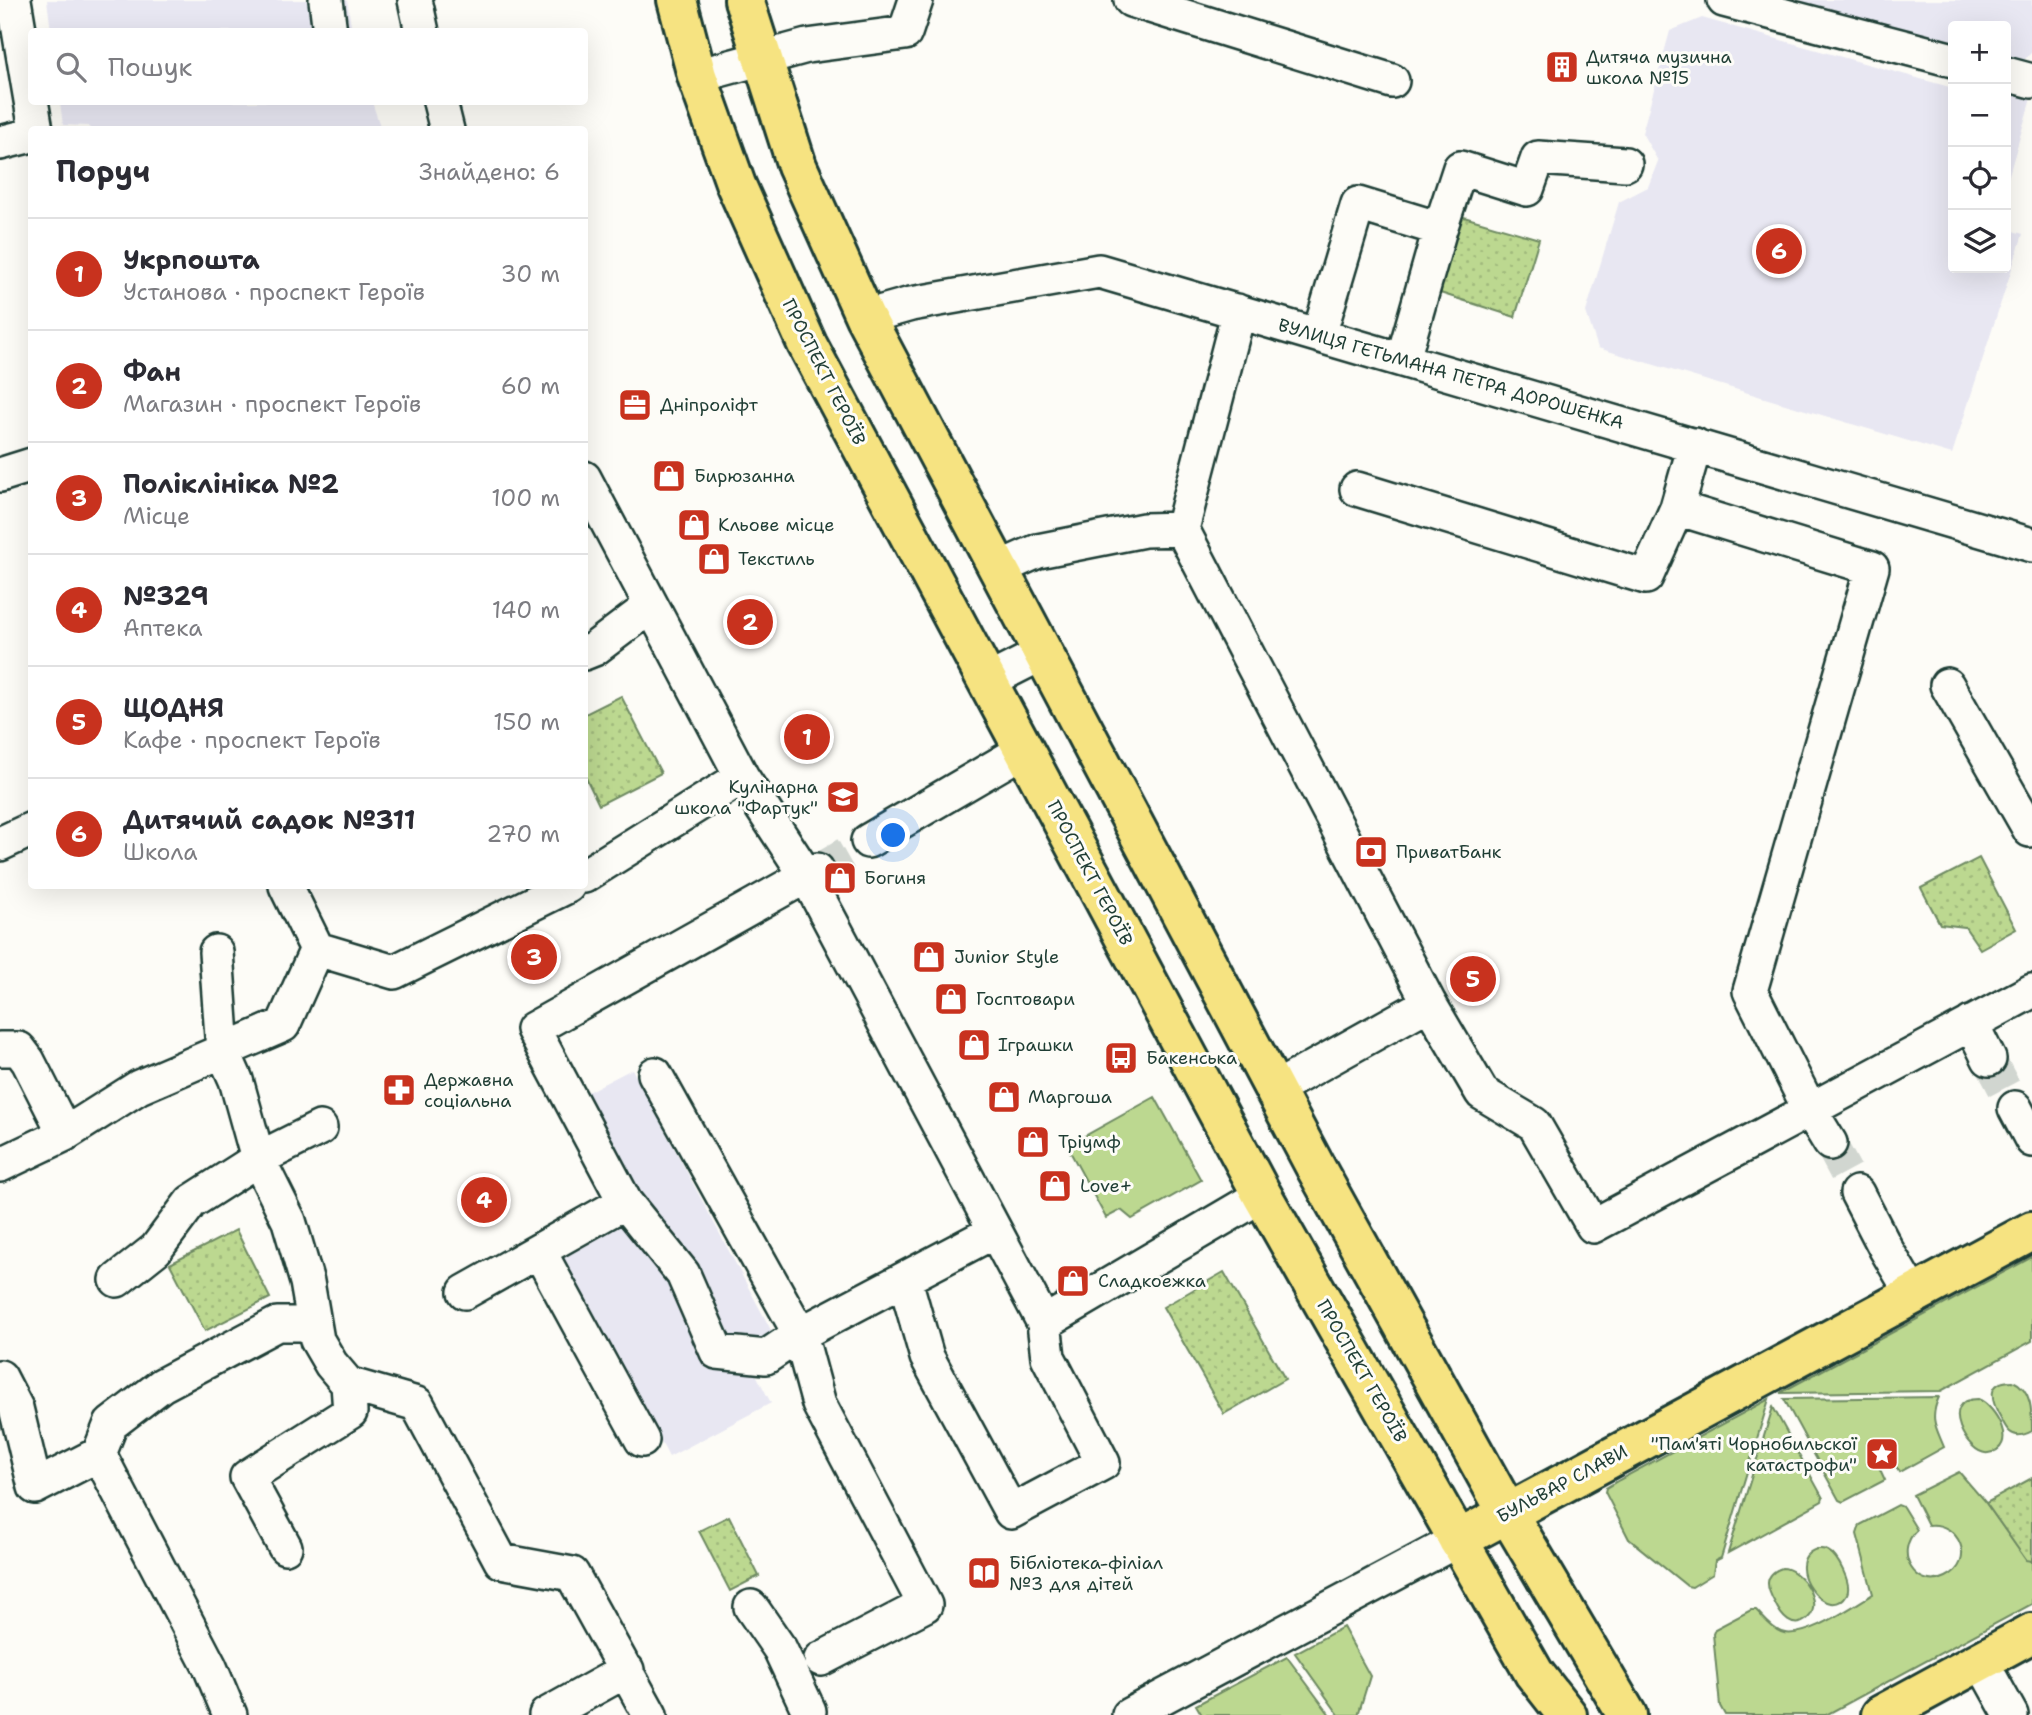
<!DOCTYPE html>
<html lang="uk">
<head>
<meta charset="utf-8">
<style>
	body { margin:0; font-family:"Shantell Sans",sans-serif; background:#f2f2f3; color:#2b2b33 }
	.controls { position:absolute; right:21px; top:21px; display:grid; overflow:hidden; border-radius:7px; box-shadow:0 7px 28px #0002 }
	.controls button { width:63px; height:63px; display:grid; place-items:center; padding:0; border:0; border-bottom:2px solid #e1e1e2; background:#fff; color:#2b2b33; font:35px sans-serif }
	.you { position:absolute; left:894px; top:836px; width:24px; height:24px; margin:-18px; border:5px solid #fff; border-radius:50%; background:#1a73e8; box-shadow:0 0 0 10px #1a73e833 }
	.badge { display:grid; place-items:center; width:46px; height:46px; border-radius:50%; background:#c8321e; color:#fff; font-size:23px; font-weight:700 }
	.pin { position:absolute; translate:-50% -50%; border:4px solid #fff; box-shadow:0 2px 7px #0006 }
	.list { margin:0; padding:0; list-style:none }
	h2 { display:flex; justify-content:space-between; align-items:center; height:91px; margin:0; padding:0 28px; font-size:30px }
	h2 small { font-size:23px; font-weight:400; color:#7c7c81 }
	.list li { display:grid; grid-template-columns:46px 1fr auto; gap:21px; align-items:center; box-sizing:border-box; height:112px; padding:0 28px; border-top:2px solid #e1e1e2 }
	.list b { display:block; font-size:26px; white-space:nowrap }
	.list p { margin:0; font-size:23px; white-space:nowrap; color:#7c7c81 }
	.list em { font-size:23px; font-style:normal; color:#7c7c81 }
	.icon { flex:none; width:38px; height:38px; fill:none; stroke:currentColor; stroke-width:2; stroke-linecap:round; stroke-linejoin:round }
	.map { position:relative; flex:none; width:2032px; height:1715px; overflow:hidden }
	.search { position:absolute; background:#fff; box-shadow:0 7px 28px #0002; left:28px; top:28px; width:560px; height:77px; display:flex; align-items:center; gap:18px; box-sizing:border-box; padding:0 24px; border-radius:7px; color:#7c7c81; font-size:26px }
	.panel { position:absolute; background:#fff; box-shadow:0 7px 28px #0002; left:28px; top:126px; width:560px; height:763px; border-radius:7px }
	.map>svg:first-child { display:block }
	.built { fill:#e8e7f2 }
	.grass { fill:#bcd890; stroke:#6e8a62; stroke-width:2 }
	.park { fill:url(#park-dots); stroke:#6e8a62; stroke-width:2 }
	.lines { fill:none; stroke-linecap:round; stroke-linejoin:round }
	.minor-tunnel { stroke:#d1d6d0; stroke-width:33; stroke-dasharray:33 17; stroke-linecap:butt }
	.minor-casing { stroke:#1f3d34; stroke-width:38 }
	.major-casing { stroke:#1f3d34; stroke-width:44 }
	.minor { stroke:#fdfcf7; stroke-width:33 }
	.major { stroke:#f6e381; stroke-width:38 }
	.labels { text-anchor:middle; stroke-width:6; stroke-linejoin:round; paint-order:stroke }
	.poi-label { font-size:18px; fill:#1f3d34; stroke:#fdfcf7; text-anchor:start }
	.street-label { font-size:18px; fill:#1f3d34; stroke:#fdfcf7 }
</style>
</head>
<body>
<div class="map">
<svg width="2032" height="1715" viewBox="0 0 2032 1715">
	<defs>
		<pattern id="park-dots" width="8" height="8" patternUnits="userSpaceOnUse" patternTransform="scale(1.75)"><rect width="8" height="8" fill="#bcd890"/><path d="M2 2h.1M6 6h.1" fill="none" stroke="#a1ba7d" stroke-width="1.8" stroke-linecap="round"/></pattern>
	</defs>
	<rect width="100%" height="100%" fill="#fdfcf7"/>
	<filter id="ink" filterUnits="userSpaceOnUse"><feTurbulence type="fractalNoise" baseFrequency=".0143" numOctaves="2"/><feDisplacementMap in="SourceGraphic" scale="14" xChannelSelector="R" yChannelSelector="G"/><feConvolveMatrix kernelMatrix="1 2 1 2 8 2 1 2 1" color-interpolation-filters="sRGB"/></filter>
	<g filter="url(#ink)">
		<path class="built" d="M 47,0 L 347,0 L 352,31 L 51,31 Z
			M 1742,0 L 2032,0 L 2032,52 L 2014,70 L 2006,68 L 2006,26 L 1953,26 L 1953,54 Z
			M 1702,18 L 1953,88 L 1953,268 L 2006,268 L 2006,229 L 2023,234 L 1952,454 L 1598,348 L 1586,312 L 1619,202 L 1648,187 L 1658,161 L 1642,133 L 1670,31 Z
			M 2006,94 L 2032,95 L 2006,185 Z
			M 60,102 L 372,102 L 381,129 L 90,129 L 89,126 L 63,125 Z
			M 632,1069 L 779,1345 L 749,1361 L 771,1403 L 669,1457 L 558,1249 L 635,1209 L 576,1098 Z"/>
		<path class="grass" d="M 1155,1097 L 1201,1180 L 1132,1219 L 1121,1210 L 1106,1218 L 1067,1146 Z
			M 2032,1257 L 2032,1341 L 1941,1391 L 1780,1393 Z
			M 2013,1381 C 2032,1389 2032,1412 2032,1431 C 2025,1435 2017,1438 2010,1432 C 2006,1429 2003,1422 2001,1418 C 1991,1401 1985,1381 2013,1381 Z
			M 1939,1397 C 1929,1419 1936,1427 1944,1447 L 1899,1472 L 1886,1446 L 1872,1452 L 1885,1480 L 1843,1502 L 1839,1500 L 1784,1399 Z
			M 1769,1399 L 1721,1558 L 1715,1561 L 1713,1574 L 1692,1587 L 1687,1586 L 1629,1539 L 1605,1492 L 1606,1488 L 1619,1480 Z
			M 1978,1399 C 1995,1405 2020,1448 1988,1453 C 1968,1456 1937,1399 1978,1399 Z
			M 1773,1407 L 1823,1498 L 1822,1501 L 1728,1553 Z
			M 1959,1472 L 1986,1503 L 2026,1559 L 2032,1561 L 2032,1604 L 1826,1715 L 1725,1715 L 1720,1706 L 1713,1634 L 1715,1629 L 1751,1610 L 1756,1610 C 1764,1618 1771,1628 1781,1632 C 1804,1641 1853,1606 1873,1594 L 1857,1534 L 1860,1525 L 1898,1505 L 1903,1507 L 1917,1530 C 1892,1553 1917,1592 1946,1577 C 1977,1562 1959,1521 1928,1525 L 1913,1495 Z
			M 1817,1549 C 1821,1549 1824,1548 1828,1551 C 1838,1556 1852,1584 1847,1594 C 1828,1627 1779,1561 1817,1549 Z
			M 1782,1568 C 1800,1568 1824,1603 1808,1618 C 1793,1632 1781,1616 1775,1603 C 1767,1589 1762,1575 1782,1568 Z
			M 1343,1627 L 1370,1676 L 1358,1715 L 1339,1715 L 1295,1653 Z
			M 1287,1657 L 1330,1715 L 1202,1715 L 1196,1705 Z"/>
		<path class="park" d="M 1457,215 L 1539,239 L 1515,317 L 1434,291 Z
			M 621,696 L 661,773 L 599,805 L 585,776 L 585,714 Z
			M 1979,858 L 2016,929 L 1980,949 L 1965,927 L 1940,924 L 1921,888 Z
			M 236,1230 L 270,1298 L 205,1331 L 170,1264 Z
			M 1224,1272 L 1285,1379 L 1224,1414 L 1163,1307 Z
			M 2032,1478 L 2032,1561 L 2026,1560 L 1986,1503 Z
			M 729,1516 L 759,1576 L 730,1591 L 699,1531 Z"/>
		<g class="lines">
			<path class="minor-tunnel" d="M 817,870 L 868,841
				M 1989,1059 L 2015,1108
				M 1830,1143 L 1857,1193"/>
			<defs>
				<path id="minor" d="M 14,0 L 36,130
					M 326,0 L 330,32
					M 415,0 L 422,32
					M 1131,0 L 1392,81
					M 1724,0 L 1953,60
					M 2006,74 L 2032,81
					M 697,76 L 807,46 L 905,33 L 916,0
					M 440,102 L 447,130
					M 0,143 L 32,135
					M 1440,229 L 1460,168 L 1527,189 L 1538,158 L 1625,164
					M 1237,311 L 1236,322 L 1182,529 L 1429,1003 L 1482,1093 L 1534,1124 L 1593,1226 L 2032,991
					M 865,317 L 911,304 L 1099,271 L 2032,545
					M 1319,335 L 1358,204 L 1440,229 L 1403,359
					M 0,475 L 32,465
					M 584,478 L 742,777 L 806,875 L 1044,1323 L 1048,1357 L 1103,1463 L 1011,1512 L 927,1357 L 905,1280
					M 1357,489 L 1646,577 L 1677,508 L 1695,445
					M 1677,508 L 1872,568 L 1750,991 L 1810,1110 L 1830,1143
					M 1000,568 L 1038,551 L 1144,530 L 1182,529
					M 584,653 L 594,649 L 651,606
					M 988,681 L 1043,653
					M 1947,685 L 2030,830 L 2032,829
					M 868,841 L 1024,750
					M 0,844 L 32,829
					M 584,876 L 742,777
					M 286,886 L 317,949 L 394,972 L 568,886
					M 216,952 L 223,1051 L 236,1080 L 258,1159 L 289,1221 L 307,1282 L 317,1340 L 331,1364 L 348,1384 L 417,1404 L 501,1561 L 572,1574 L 650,1715
					M 1971,1023 L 1989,1059
					M 0,1049 L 19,1049 L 28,1061 L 65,1134
					M 655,1074 L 800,1334 L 819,1404 L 925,1605 L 821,1659
					M 1275,1089 L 1429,1003
					M 2015,1108 L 2032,1140
					M 0,1165 L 65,1134 L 139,1087 L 283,1025 L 317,949
					M 1857,1193 L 1886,1249 L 1913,1295
					M 625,1202 L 683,1274 L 717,1352 L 766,1357 L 800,1334 L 995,1231
					M 539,1251 L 642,1440
					M 117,1280 L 156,1249 L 191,1202 L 258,1159 L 320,1128
					M 465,1292 L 625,1202 L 533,1029 L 817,870
					M 1044,1323 L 1262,1195
					M 0,1377 L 16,1408 L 35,1487 L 99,1454 L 210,1667 L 230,1715
					M 99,1454 L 111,1424 L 162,1385 L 277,1324 L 313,1324
					M 285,1547 L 247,1477 L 350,1412 L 348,1384
					M 751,1607 L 780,1649 L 809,1711 L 808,1715
					M 1981,1661 L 2011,1715
					M 546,1715 L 627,1670
					M 1129,1715 L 1458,1540"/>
				<path id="major" d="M 677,0 L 697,76 L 736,185 L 807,344 L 1262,1195 L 1534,1673 L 1567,1715
					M 744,0 L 797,166 L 865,317 L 1317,1170 L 1508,1514 L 1627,1715
					M 1458,1540 L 2032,1231
					M 1881,1715 L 2032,1633"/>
			</defs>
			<use href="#minor" class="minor-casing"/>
			<use href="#major" class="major-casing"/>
			<use href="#minor" class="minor"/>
			<use href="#major" class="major"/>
		</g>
	</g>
	<defs>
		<symbol id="building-square" viewBox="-11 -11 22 22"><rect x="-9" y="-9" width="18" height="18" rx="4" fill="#c8321e" stroke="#fdfcf7"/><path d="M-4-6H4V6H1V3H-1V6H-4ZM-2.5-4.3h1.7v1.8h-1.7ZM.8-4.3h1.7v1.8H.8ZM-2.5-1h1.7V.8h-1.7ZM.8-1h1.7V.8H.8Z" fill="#fff"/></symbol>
		<symbol id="office-square" viewBox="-11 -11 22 22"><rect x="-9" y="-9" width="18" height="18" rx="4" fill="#c8321e" stroke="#fdfcf7"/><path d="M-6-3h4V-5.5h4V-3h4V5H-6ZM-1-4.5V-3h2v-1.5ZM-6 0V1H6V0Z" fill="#fff"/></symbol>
		<symbol id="shop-square" viewBox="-11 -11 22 22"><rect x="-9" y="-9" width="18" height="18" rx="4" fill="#c8321e" stroke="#fdfcf7"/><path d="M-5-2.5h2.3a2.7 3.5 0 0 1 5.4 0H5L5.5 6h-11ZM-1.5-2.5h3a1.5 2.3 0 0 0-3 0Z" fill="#fff"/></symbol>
		<symbol id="school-square" viewBox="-11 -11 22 22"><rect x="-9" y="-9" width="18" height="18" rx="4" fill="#c8321e" stroke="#fdfcf7"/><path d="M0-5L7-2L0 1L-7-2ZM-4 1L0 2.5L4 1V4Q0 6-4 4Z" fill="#fff"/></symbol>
		<symbol id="bank-square" viewBox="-11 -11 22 22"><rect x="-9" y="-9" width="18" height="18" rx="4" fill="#c8321e" stroke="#fdfcf7"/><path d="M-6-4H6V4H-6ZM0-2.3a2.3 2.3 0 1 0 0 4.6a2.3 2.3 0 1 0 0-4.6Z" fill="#fff"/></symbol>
		<symbol id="bus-square" viewBox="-11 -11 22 22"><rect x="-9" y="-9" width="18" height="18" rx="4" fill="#c8321e" stroke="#fdfcf7"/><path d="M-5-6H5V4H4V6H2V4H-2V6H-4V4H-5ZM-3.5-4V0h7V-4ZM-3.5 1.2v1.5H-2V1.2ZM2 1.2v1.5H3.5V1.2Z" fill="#fff"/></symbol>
		<symbol id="pharmacy-square" viewBox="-11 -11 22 22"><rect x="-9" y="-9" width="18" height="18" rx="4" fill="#c8321e" stroke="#fdfcf7"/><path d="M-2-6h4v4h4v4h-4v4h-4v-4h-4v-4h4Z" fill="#fff"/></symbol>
		<symbol id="sight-square" viewBox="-11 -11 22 22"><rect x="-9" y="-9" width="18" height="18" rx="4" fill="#c8321e" stroke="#fdfcf7"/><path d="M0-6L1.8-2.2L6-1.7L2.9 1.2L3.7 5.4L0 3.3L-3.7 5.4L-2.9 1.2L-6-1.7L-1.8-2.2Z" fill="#fff"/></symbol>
		<symbol id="library-square" viewBox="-11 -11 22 22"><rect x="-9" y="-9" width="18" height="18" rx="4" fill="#c8321e" stroke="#fdfcf7"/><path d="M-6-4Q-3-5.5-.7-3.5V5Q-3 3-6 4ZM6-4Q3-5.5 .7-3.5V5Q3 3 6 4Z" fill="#fff"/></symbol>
	</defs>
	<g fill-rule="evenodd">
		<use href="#building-square" x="1543" y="48" width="38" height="38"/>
		<use href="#office-square" x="616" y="386" width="38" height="38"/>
		<use href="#shop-square" x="650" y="457" width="38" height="38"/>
		<use href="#shop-square" x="675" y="506" width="38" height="38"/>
		<use href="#shop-square" x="695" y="540" width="38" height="38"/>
		<use href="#school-square" x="824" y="778" width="38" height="38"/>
		<use href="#bank-square" x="1352" y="833" width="38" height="38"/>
		<use href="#shop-square" x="821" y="859" width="38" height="38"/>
		<use href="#shop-square" x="910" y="938" width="38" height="38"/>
		<use href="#shop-square" x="932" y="980" width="38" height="38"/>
		<use href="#shop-square" x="955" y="1026" width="38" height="38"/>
		<use href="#bus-square" x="1102" y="1039" width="38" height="38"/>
		<use href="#pharmacy-square" x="380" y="1071" width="38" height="38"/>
		<use href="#shop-square" x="985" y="1078" width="38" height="38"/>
		<use href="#shop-square" x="1014" y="1123" width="38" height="38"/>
		<use href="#shop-square" x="1036" y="1167" width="38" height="38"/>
		<use href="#shop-square" x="1054" y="1262" width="38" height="38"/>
		<use href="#sight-square" x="1863" y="1435" width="38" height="38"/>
		<use href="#library-square" x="965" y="1554" width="38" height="38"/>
	</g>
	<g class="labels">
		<g class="poi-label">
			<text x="1586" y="63">Дитяча музична<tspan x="1586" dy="21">школа №15</tspan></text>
			<text x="660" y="411">Дніпроліфт</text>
			<text x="694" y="482">Бирюзанна</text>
			<text x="718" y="531">Кльове місце</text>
			<text x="738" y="565">Текстиль</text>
			<text x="818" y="793" text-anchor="end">Кулінарна<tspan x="818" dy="21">школа "Фартук"</tspan></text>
			<text x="1396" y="858">ПриватБанк</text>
			<text x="864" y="884">Богиня</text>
			<text x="954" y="963">Junior Style</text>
			<text x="976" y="1005">Госптовари</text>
			<text x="998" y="1051">Іграшки</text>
			<text x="1146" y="1064">Бакенська</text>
			<text x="424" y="1086">Державна<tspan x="424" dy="21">соціальна</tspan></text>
			<text x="1028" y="1103">Маргоша</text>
			<text x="1058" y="1148">Тріумф</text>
			<text x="1080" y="1192">Love+</text>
			<text x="1098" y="1287">Сладкоежка</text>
			<text x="1857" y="1450" text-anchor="end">"Пам'яті Чорнобильскої<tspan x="1857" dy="21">катастрофи"</tspan></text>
			<text x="1009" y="1569">Бібліотека-філіал<tspan x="1009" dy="21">№3 для дітей</tspan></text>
		</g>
		<g class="street-label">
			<text transform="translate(824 372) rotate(63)" y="6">ПРОСПЕКТ ГЕРОЇВ</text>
			<text transform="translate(1451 374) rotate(16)" y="6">ВУЛИЦЯ ГЕТЬМАНА ПЕТРА ДОРОШЕНКА</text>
			<text transform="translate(1090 873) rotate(62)" y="6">ПРОСПЕКТ ГЕРОЇВ</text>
			<text transform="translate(1362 1371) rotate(60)" y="6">ПРОСПЕКТ ГЕРОЇВ</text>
			<text transform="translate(1562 1484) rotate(-28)" y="6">БУЛЬВАР СЛАВИ</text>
		</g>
	</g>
</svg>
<div class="controls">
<button>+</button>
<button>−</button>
<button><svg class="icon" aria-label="locate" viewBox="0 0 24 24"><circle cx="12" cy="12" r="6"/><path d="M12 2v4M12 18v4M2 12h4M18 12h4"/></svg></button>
<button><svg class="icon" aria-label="layers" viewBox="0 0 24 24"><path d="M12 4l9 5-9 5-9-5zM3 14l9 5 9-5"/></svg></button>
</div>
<div class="you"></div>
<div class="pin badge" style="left:807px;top:737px">1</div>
<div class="pin badge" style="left:750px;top:622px">2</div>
<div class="pin badge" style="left:534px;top:957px">3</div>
<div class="pin badge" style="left:484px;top:1200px">4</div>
<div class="pin badge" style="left:1473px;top:979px">5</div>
<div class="pin badge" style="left:1779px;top:251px">6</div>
<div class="search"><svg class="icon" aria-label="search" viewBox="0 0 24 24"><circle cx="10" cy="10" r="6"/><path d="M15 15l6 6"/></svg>Пошук</div>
<section class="panel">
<h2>Поруч<small>Знайдено: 6</small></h2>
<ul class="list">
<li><span class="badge">1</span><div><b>Укрпошта</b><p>Установа · проспект Героїв</p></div><em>30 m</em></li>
<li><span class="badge">2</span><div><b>Фан</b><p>Магазин · проспект Героїв</p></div><em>60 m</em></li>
<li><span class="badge">3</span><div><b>Поліклініка №2</b><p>Місце</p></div><em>100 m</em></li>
<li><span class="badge">4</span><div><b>№329</b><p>Аптека</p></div><em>140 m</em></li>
<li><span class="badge">5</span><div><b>ЩОДНЯ</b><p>Кафе · проспект Героїв</p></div><em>150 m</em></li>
<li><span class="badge">6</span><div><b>Дитячий садок №311</b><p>Школа</p></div><em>270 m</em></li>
</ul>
</section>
</div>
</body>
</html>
